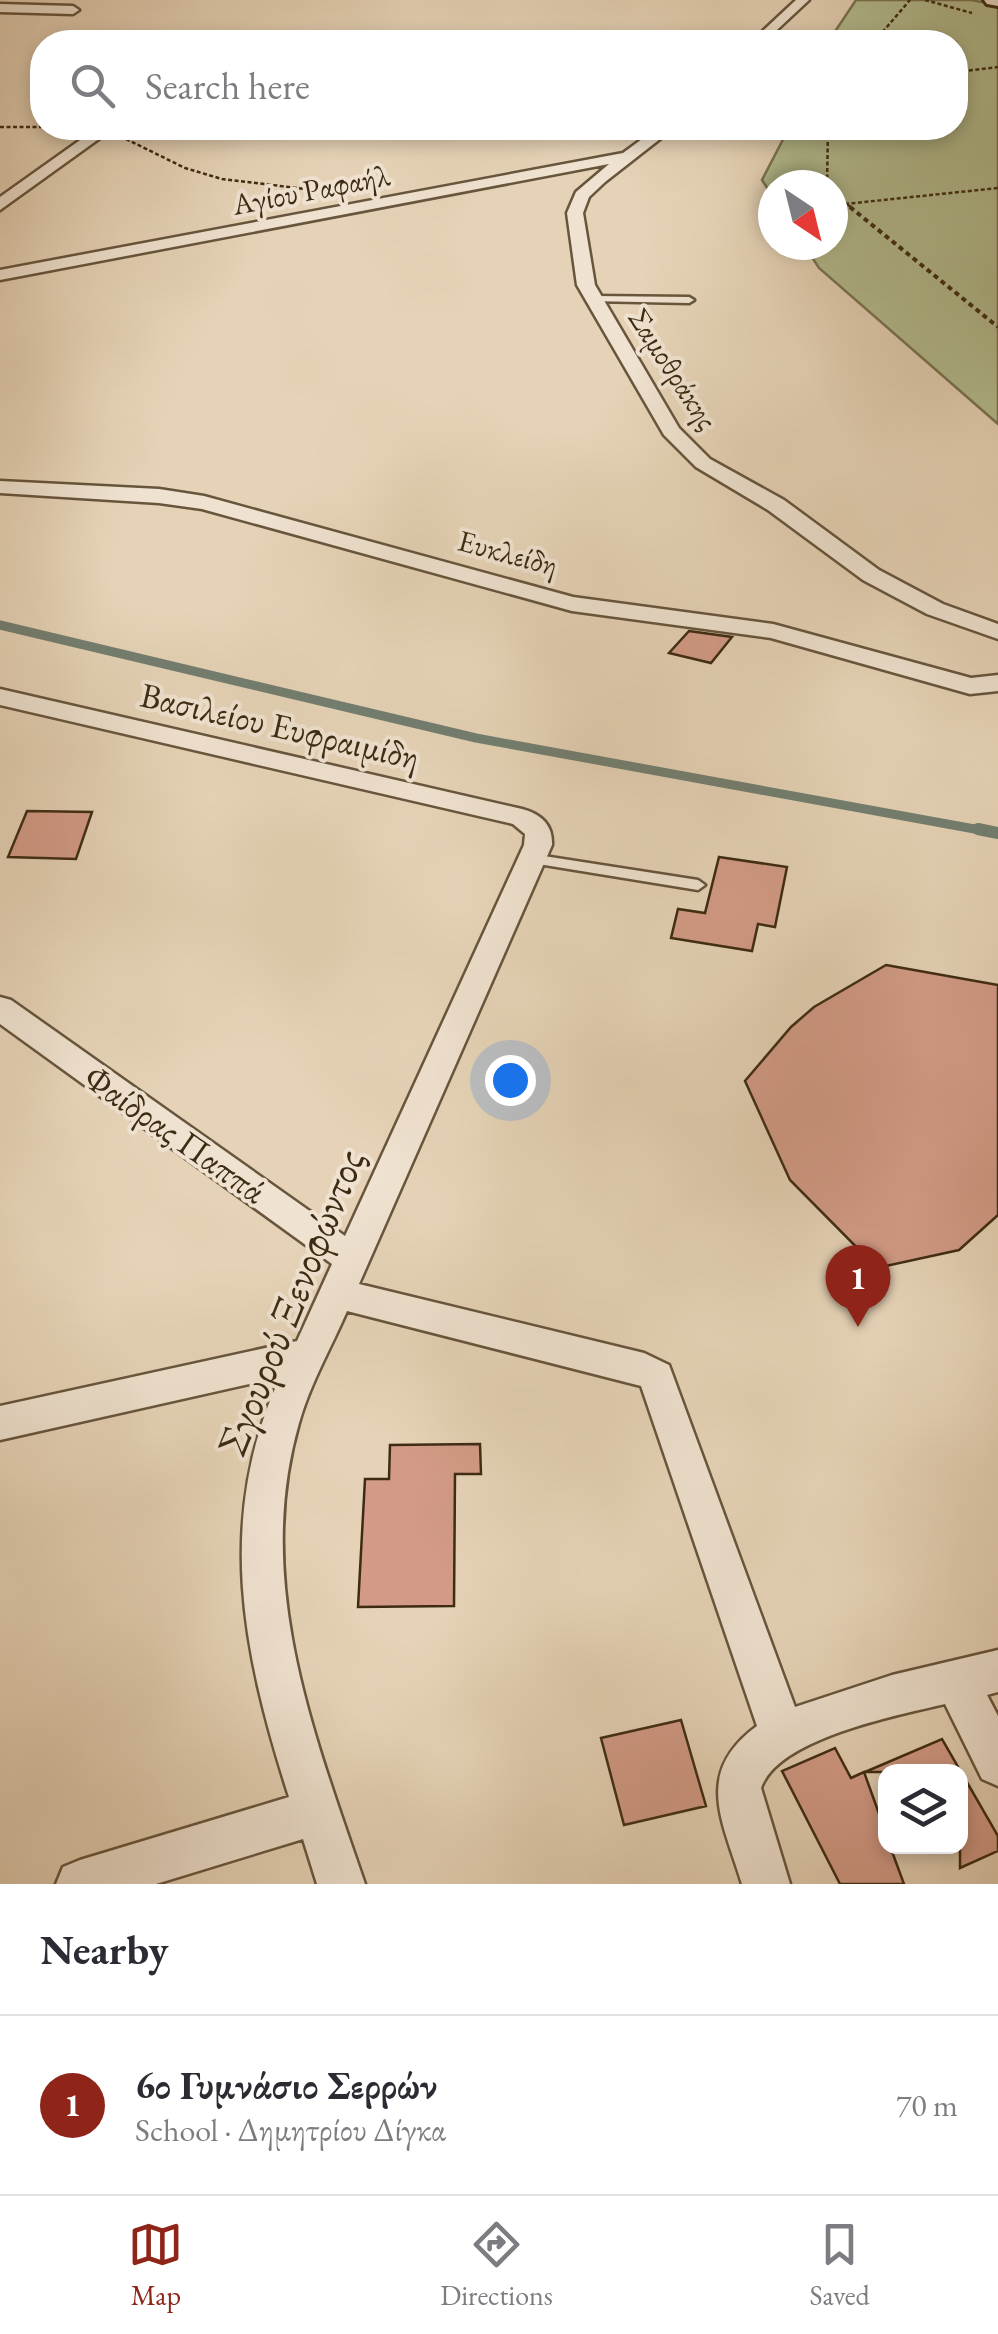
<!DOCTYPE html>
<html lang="en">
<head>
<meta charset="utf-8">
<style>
	body { margin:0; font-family:"EB Garamond",serif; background:#f2f2f3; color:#2b2b33 }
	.controls { position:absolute; right:30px; bottom:30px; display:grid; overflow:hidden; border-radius:20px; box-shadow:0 5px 15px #0003 }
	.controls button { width:90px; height:90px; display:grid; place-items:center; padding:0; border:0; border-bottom:2px solid #e1e1e2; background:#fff; color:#2b2b33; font:50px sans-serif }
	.compass { position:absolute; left:758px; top:170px; width:90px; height:90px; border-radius:50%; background:#fff; box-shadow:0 5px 15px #0003; rotate:145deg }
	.you { position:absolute; left:510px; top:1080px; width:35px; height:35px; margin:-25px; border:8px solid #fff; border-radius:50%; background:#1a73e8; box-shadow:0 0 0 15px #1a73e833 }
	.badge { display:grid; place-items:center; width:65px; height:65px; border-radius:50%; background:#8f2418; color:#fff; font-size:32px; font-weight:700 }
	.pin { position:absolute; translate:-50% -82px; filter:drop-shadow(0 2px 5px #0008) }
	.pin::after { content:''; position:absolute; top:52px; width:35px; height:30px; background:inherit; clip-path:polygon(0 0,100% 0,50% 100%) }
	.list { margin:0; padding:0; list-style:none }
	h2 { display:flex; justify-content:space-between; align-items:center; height:130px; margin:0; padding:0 40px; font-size:42px }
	h2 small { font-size:32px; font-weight:400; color:#7c7c81 }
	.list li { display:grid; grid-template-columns:65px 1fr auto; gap:30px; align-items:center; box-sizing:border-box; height:180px; padding:0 40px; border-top:2px solid #e1e1e2 }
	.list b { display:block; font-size:38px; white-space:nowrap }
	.list p { margin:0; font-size:32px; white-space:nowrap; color:#7c7c81 }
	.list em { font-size:32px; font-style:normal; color:#7c7c81 }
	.icon { flex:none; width:55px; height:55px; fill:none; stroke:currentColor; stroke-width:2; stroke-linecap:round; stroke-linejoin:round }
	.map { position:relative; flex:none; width:998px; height:1884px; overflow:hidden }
	.search { position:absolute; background:#fff; box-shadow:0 5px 15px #0003; left:30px; right:30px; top:30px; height:110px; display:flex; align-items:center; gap:25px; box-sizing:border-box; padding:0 35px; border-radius:40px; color:#7c7c81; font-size:38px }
	.sheet { height:310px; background:#fff }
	nav { display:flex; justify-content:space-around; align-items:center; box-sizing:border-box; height:140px; border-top:2px solid #e1e1e2; background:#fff; font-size:28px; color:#7c7c81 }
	nav a { display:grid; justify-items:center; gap:5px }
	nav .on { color:#8f2418 }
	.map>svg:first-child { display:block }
	.green { fill:#b3bd90; stroke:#787452; stroke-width:2.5 }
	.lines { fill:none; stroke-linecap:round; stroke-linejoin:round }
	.stream-far1 { stroke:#727f71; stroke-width:9 }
	.stream { stroke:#727f71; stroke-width:12 }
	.building { fill:#d39b87; stroke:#3d2b13; stroke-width:2.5 }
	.lane-casing { stroke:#67553c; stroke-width:5 }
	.street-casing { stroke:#67553c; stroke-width:5 }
	.secondary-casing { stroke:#3d2b13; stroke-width:6 }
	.path-far1 { stroke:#3d2b13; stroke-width:2.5; stroke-dasharray:4 2.5; stroke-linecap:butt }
	.path { stroke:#3d2b13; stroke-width:4; stroke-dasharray:5 4; stroke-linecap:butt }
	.lane { fill:#efe2d0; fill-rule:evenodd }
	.street { fill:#efe2d0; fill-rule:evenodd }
	.secondary { fill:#efe2d0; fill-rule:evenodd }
	.labels { text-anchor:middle; stroke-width:8; stroke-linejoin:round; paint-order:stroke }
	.far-street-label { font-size:30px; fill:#3d2b13; stroke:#efe2d0 }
	.street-label { font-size:35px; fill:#3d2b13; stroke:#efe2d0 }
	.near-street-label { font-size:42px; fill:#3d2b13; stroke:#efe2d0 }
</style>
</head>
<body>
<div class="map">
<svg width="998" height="1884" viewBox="0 0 998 1884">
	<rect width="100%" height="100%" fill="#e6d3b7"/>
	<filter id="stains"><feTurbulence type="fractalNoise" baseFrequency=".002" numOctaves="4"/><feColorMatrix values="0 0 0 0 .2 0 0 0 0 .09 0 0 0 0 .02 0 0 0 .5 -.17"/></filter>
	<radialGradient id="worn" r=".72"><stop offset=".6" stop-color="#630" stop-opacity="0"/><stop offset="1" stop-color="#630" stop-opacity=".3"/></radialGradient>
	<path class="green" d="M 856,0 L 971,0 L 998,5 L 998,424 L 819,268 L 804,245 L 833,245 L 833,185 L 773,185 L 773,197 L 762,180 L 789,128 L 956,128 L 956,42 L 828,42 Z"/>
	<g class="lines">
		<path class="stream-far1" d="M 0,625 L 476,738 L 991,832"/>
		<path class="stream" d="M 978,829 L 998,833"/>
	</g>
	<path class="building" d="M 689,631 L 732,637 L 711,663 L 669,653 Z
		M 27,811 L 92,812 L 76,859 L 8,857 Z
		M 719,857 L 787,867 L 775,927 L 758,924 L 752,951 L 671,938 L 678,909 L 705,913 Z
		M 886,965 L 998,985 L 998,1215 L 959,1250 L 877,1268 L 790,1180 L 745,1081 L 791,1027 L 814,1007 Z
		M 480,1444 L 481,1474 L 455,1474 L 454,1606 L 358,1607 L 365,1479 L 389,1479 L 390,1445 Z
		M 681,1720 L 706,1806 L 624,1825 L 601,1738 Z
		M 942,1739 L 998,1836 L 998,1851 L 960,1868 L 960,1772 L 865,1772 Z
		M 835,1748 L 851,1778 L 864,1772 L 886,1833 L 886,1846 L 890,1846 L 904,1884 L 840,1884 L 782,1771 Z"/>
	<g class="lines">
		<defs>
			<path id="lane" d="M 599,128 L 619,128 L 602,132 Z
				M 593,296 L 689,297 L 694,300 L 689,303 L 590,301 L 588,299 Z
				M 531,854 L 698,880 L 705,885 L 698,890 L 526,862 L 524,859 Z"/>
			<path id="street" d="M 796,0 L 809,0 L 764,42 L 751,42 Z
				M 0,4 L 73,6 L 79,10 L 73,14 L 0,12 Z
				M 97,128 L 114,128 L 0,210 L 0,197 Z
				M 657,128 L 674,128 L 605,182 L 589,197 L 583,213 L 595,285 L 679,428 L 710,459 L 784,500 L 879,570 L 943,604 L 998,624 L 998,639 L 927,614 L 863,580 L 768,510 L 696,467 L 664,435 L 577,285 L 567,213 L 576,192 L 609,164 L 0,280 L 0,270 L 623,153 Z
				M 0,481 L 159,489 L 204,496 L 573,597 L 773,624 L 971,678 L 998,675 L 998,691 L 970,694 L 771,638 L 572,611 L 202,509 L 159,503 L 0,493 Z
				M 0,689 L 522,809 C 541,814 553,825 552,845 L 359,1284 L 644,1353 L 669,1365 L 795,1707 L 892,1675 L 998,1650 L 998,1692 L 987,1695 L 998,1716 L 998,1786 L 982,1779 L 945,1704 C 899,1715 778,1738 761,1788 L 790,1884 L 742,1884 C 723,1821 693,1773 757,1726 L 641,1386 L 347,1311 C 331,1348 310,1384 299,1423 C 253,1582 314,1735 365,1884 L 317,1884 L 303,1839 L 156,1884 L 56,1884 L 63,1867 L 80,1860 L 289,1797 C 243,1653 215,1520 280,1377 L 0,1440 L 0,1406 L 297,1341 L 332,1264 L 0,1024 L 0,997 L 11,1000 L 345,1236 L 524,845 L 525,834 L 513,824 L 0,705 Z"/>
			<path id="secondary" d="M 984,0 L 998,0 L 998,6 L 987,4 Z"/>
		</defs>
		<use href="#lane" class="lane-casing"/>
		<use href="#street" class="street-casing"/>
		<use href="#secondary" class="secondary-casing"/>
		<path class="path-far1" d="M 925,0 L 972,13
			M 874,42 L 910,0
			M 956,72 L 998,67
			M 0,127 L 42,127
			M 126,139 L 185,168 L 222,179 L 314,190
			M 827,185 L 828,128
			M 833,192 L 853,209
			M 845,204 L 998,188"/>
		<path class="path" d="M 850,207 L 998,327"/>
		<use href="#lane" class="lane"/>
		<use href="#street" class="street"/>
		<use href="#secondary" class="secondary"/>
	</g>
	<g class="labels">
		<g class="far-street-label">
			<text transform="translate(311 190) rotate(-11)" y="10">Αγίου Ραφαήλ</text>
			<text transform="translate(673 369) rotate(57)" y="10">Σαμοθράκης</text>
			<text transform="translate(508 553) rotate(15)" y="10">Ευκλείδη</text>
		</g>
		<g class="street-label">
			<text transform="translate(280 726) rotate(13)" y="12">Βασιλείου Ευφραιμίδη</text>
			<text transform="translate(175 1134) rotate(35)" y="12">Φαίδρας Παππά</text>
		</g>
		<g class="near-street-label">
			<text transform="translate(290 1302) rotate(-68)" y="15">Σγουρού Ξενοφώντος</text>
		</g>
	</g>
	<rect width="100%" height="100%" filter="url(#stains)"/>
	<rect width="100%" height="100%" fill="url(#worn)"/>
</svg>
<div class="controls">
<button><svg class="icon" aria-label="layers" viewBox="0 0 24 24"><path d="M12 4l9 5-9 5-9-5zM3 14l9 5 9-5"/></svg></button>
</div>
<svg class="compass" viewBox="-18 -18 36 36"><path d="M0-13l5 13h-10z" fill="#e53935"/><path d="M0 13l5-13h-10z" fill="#7c7c81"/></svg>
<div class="you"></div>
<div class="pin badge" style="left:858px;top:1327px">1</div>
<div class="search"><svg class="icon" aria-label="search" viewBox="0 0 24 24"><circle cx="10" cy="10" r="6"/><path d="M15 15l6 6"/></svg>Search here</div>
</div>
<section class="sheet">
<h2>Nearby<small></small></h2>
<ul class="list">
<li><span class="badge">1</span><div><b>6ο Γυμνάσιο Σερρών</b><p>School · Δημητρίου Δίγκα</p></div><em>70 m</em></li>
</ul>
</section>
<nav>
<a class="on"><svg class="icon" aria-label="map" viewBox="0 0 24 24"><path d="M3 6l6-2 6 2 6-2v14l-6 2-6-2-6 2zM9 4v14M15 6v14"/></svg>Map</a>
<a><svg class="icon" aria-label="directions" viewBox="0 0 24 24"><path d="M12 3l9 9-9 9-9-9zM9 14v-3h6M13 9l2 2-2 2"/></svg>Directions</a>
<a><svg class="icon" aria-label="saved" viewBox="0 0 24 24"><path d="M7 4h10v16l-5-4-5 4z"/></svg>Saved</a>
</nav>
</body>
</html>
